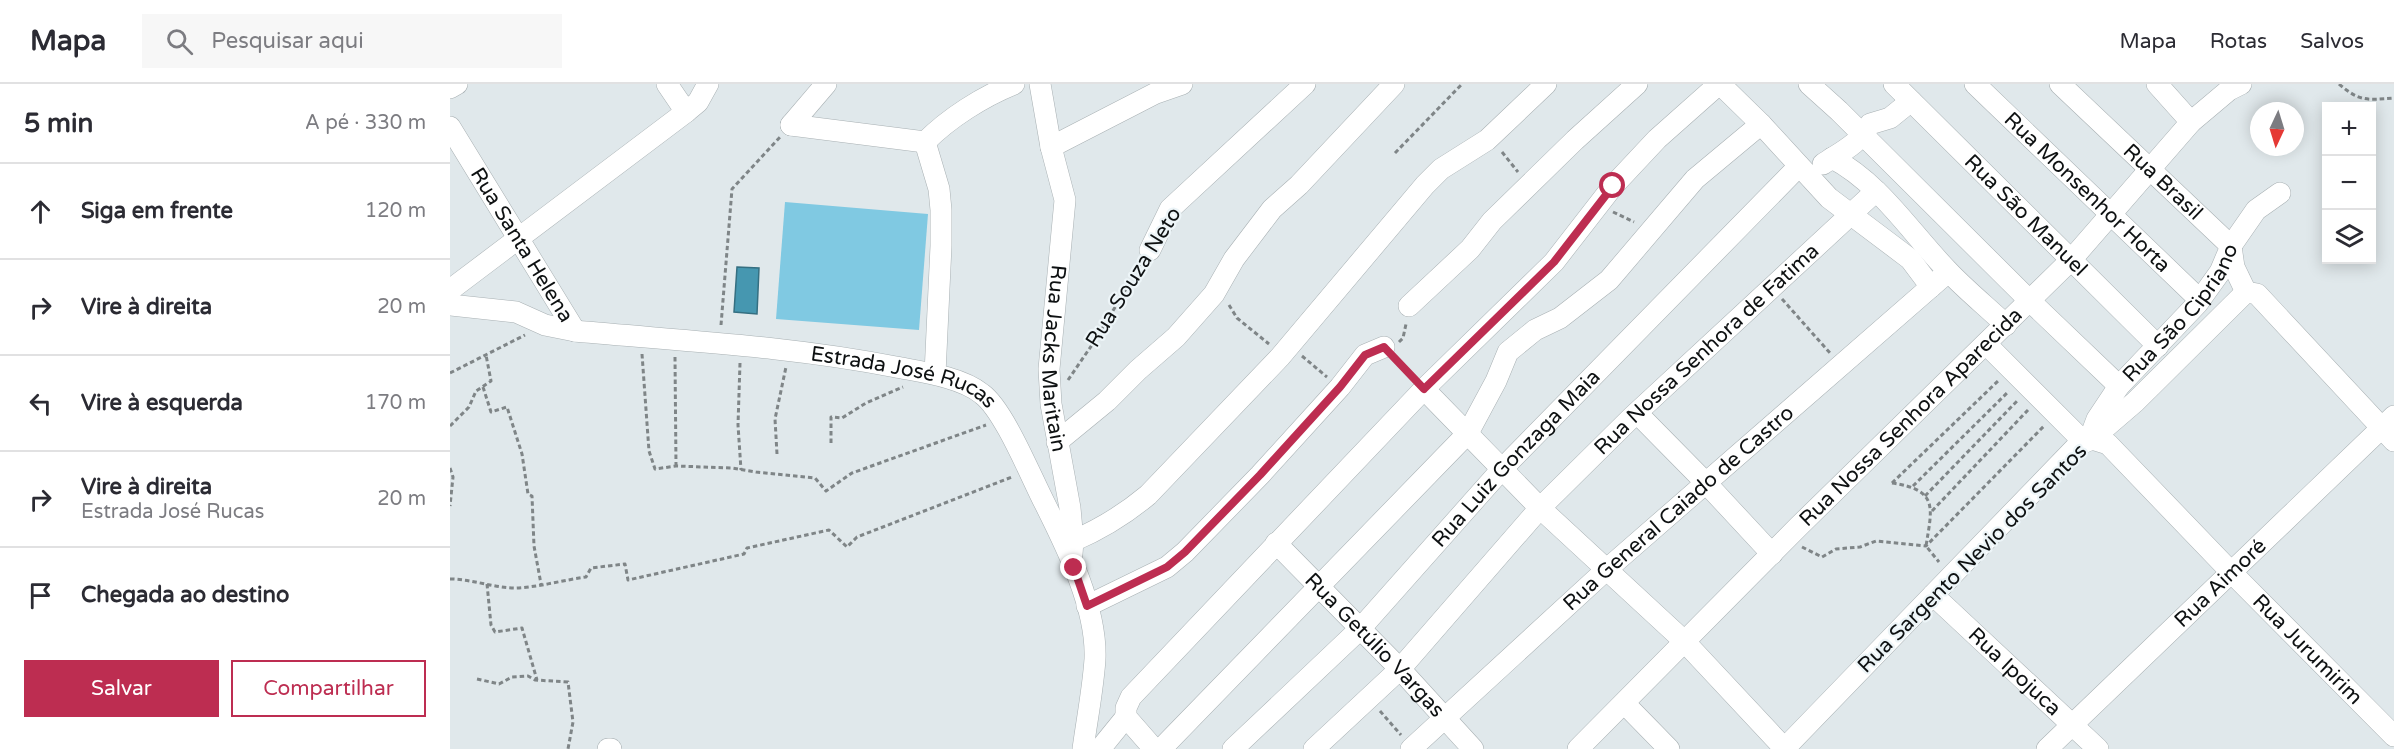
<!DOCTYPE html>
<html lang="pt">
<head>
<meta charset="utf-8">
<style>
	body { margin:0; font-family:"Varela Round",sans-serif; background:#f7f7f7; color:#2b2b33 }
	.controls { position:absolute; right:18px; top:18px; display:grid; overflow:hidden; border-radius:0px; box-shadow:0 3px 15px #0003 }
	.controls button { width:54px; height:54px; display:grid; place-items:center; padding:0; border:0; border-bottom:2px solid #e1e1e2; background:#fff; color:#2b2b33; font:30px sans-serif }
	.compass { position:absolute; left:1800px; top:18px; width:54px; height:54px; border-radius:50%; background:#fff; box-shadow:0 3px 15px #0003; rotate:184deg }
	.stop { position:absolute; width:18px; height:18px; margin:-14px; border:4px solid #bd2d51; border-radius:50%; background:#fff }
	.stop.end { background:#bd2d51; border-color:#fff; box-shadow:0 2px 6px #0008 }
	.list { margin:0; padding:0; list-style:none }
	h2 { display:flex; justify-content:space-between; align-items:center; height:78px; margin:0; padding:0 24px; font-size:26px }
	h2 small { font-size:20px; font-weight:400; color:#7c7c81 }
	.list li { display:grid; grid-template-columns:39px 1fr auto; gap:18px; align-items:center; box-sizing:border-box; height:96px; padding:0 24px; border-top:2px solid #e1e1e2 }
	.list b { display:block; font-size:22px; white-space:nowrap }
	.list p { margin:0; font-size:20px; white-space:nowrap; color:#7c7c81 }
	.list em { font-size:20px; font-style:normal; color:#7c7c81 }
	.actions { display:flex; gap:12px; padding:18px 24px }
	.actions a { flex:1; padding:14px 0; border:2px solid #bd2d51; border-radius:0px; text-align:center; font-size:21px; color:#bd2d51 }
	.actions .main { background:#bd2d51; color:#fff }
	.icon { flex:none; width:33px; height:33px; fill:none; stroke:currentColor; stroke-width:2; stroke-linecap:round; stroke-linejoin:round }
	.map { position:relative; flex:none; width:1944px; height:665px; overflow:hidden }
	header { display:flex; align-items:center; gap:36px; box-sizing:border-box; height:84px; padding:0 30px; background:#fff; border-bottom:2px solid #e1e1e2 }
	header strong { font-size:28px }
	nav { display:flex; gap:33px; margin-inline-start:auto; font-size:21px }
	.search { width:420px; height:54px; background:#f7f7f7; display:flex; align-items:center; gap:15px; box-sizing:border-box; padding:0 21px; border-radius:0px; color:#7c7c81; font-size:22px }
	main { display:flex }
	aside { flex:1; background:#fff }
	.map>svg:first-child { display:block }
	.green { fill:#80c9e2 }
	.water { fill:#4697b0; stroke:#356f81; stroke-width:1.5 }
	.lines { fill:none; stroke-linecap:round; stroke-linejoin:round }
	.minor-casing { stroke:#a8b0b3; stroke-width:22 }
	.path { stroke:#7f8587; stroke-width:3; stroke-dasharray:4.5 3; stroke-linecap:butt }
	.minor { stroke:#fff; stroke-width:21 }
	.route { stroke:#bd2d51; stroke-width:8 }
	.labels { text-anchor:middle; stroke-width:4.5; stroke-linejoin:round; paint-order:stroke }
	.street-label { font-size:21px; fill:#0e1112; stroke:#edf5f8 }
</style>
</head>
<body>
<header>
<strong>Mapa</strong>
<div class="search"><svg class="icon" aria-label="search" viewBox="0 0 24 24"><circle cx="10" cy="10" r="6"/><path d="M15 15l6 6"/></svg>Pesquisar aqui</div>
<nav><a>Mapa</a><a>Rotas</a><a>Salvos</a></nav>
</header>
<main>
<aside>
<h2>5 min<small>A pé · 330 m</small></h2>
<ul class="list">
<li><svg class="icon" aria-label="ahead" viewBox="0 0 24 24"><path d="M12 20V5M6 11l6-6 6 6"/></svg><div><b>Siga em frente</b></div><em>120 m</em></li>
<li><svg class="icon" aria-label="right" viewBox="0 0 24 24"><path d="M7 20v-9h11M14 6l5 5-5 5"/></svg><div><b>Vire à direita</b></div><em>20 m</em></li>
<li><svg class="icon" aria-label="left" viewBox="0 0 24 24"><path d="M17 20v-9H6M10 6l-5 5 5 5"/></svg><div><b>Vire à esquerda</b></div><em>170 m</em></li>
<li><svg class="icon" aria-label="right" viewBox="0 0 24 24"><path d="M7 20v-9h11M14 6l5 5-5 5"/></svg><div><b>Vire à direita</b><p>Estrada José Rucas</p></div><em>20 m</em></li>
<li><svg class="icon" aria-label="arrive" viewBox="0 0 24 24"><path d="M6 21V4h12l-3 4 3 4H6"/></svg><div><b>Chegada ao destino</b></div></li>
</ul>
<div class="actions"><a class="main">Salvar</a><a>Compartilhar</a></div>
</aside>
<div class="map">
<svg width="1944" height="665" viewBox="0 0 1944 665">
	<rect width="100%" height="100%" fill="#e0e8eb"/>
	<path class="green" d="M 335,118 L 478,130 L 469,246 L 326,235 Z"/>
	<path class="water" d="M 287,183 L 309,184 L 307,230 L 284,228 Z"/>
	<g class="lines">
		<defs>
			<g id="minor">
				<path d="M 217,0 L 236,28"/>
				<path id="s1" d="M 590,0 L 601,63 L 615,116 L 599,285 L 601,320 L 620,424 L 623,457 L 622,470"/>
				<path d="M 1270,0 L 1311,40 L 1379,114 L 1460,175 L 1481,203"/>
				<path d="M 1359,0 L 1389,27 L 1580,217 L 1669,302"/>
				<path id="s2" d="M 1444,0 L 1708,262"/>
				<path id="s3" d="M 1525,0 L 1750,216"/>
				<path id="s4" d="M 1610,0 L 1781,162 L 1784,183 L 1796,208"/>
				<path d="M 1707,0 L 1741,38"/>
				<path d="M 0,4 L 7,0"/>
				<path d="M 341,41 L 475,58"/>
				<path d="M 341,41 L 376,0"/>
				<path id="s5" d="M 0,43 L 125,247"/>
				<path d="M 601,63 L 706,9 L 732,0"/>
				<path d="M 1382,74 C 1430,99 1461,149 1498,187 C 1516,206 1537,223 1556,241"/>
				<path d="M 1373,80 C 1391,68 1409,60 1420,40 L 1440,34 L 1461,17"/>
				<path d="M 700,166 L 720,125 L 855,0"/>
				<path d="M 0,206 L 236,28 L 248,18 L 258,0"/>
				<path id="s6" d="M 0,221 L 66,228 L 95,241 L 125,247 C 232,257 340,262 446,283 C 472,288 511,293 532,310 C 554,326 581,393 595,420 C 617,464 647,524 645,575 C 643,605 637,635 633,665"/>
				<path d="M 959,222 L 1020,165 L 1042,137 L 1125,56 L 1187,0"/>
				<path d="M 1536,260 L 1633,357"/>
				<path d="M 485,290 L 491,162 L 491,126 L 489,105 L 475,58 C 499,34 532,13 564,0"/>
				<path d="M 974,305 L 1090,424 L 1234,557 L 1334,664"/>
				<path d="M 1187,329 L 1256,399 L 1322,470"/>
				<path id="s7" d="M 1641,351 L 1647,335 L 1669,302 L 1747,220 L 1770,188 L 1781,162 L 1806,126 L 1830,109"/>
				<path id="s8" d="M 1642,355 L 1658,360 L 1782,489 L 1944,652"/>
				<path d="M 607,358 L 657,317 L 688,286 L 726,253 L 764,210 L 784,175 L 822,125 L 849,101 L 944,0"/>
				<path d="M 623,457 C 651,445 674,431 698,411 L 830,273 L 975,101 L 991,85 L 1037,56 L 1096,0"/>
				<path id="s9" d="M 826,459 L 950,585 L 1023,665"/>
				<path id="s10" d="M 1483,511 L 1648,665"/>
				<path d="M 637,522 L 717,483 L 735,468 L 810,391 L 890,303 L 915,271 L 934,263"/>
				<path d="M 1175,620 L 1219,665"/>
				<path d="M 158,665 L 161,665"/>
				<path d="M 650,665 L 676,633"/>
				<path d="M 704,665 L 676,633 L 676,624 L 681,613 L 974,305 L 1104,178 L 1163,102 L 1207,55 L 1269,0"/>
				<path d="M 711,665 L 1018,349 L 1046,297 L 1058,268 L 1085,246 L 1110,234 L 1159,196 L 1245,95 L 1311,40"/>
				<path id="s11" d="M 783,665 L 910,545 L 1052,385 L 1349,82"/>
				<path id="s12" d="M 864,665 L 950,585 L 1090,424 L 1181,334 L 1426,107"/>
				<path id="s13" d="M 961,665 L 1156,486 L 1498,188"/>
				<path id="s14" d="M 1128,665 L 1349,442 L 1621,176 L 1741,38 L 1779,6 L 1791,0"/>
				<path d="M 1334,665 L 1628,361 L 1642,355 L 1685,318 L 1796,208 L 1807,210 L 1944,357"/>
				<path id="s15" d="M 1597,665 L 1944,332"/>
			</g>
		</defs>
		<use href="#minor" class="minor-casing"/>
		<path class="path" d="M 1889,0 C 1910,18 1917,16 1944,14
			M 1052,68 L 1068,88
			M 945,69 L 1012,0
			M 1163,128 L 1184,138
			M 1332,215 L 1380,269
			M 779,221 L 787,234 L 819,260
			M 271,241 L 282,105 L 330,53
			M 949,258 L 953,254 L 956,240
			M 192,270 L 199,367 L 205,385 L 226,382 L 282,384 L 306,388 L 365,394 L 376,407 L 402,389 L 536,341
			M 852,272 L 877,293
			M 225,273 L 226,382
			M 946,275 L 962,292
			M 290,279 L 288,341 L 291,386
			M 0,289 L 75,251
			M 618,296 L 646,255 L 691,180
			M 33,303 L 41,328 L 57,323 L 72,370 L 78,410 L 82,412 L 84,462 L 91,500
			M 0,342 L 19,323 L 26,307 L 41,297 L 36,271
			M 381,359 L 381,333 L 392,334 L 416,319 L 453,303
			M 327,370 L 325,335 L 336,283
			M 0,384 L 3,393 L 0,422
			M 1442,399 L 1548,297
			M 1442,399 C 1489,406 1482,424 1476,462 L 1489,478
			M 1463,402 L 1559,307
			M 1475,412 L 1568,316
			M 1482,427 L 1578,326
			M 1352,463 L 1372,473 L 1386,465 L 1410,463 L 1426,457 L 1476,462 L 1594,342
			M 0,495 C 22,495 43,504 66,504 C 89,503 114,496 136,493 L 141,484 L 175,480 L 178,496 L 294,470 L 297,464 L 379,446 L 397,463 L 407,453 L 562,393
			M 37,500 L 41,541 L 45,548 L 72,544 L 87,596
			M 27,595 L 49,600 L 62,593 L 78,592 L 85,596 L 118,598 L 123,638 L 118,665
			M 930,627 L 951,651"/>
		<use href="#minor" class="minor"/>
	</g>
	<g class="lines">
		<path class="route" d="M 624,484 L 637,522 L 717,483 L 735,468 L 810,391 L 890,303 L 915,271 L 934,263 L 974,305 L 1104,178 L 1163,102"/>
	</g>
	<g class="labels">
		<g class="street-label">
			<text dy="7" stroke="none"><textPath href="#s4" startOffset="142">Rua Brasil</textPath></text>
			<text dy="7" stroke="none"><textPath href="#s3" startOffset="156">Rua Monsenhor Horta</textPath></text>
			<text dy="7" stroke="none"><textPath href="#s2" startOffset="186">Rua São Manuel</textPath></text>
			<text dy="7" stroke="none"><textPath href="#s5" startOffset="138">Rua Santa Helena</textPath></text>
			<text transform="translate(683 193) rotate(-58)" y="7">Rua Souza Neto</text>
			<text dy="7" stroke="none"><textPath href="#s7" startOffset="153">Rua São Cipriano</textPath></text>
			<text dy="7" stroke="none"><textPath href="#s12" startOffset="561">Rua Nossa Senhora de Fatima</textPath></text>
			<text dy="7" stroke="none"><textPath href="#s1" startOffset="278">Rua Jacks Maritain</textPath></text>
			<text dy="7" stroke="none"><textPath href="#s6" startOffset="462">Estrada José Rucas</textPath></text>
			<text dy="7" stroke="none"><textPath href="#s14" startOffset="470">Rua Nossa Senhora Aparecida</textPath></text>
			<text dy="7" stroke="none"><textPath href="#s11" startOffset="406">Rua Luiz Gonzaga Maia</textPath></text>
			<text dy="7" stroke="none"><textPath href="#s13" startOffset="360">Rua General Caiado de Castro</textPath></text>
			<text transform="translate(1522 474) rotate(-45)" y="7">Rua Sargento Nevio dos Santos</text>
			<text dy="7" stroke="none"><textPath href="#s15" startOffset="240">Rua Aimoré</textPath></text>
			<text dy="7" stroke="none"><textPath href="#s9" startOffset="142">Rua Getúlio Vargas</textPath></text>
			<text dy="7" stroke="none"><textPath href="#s8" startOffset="303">Rua Jurumirim</textPath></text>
			<text dy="7" stroke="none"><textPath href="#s10" startOffset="112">Rua Ipojuca</textPath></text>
		</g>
	</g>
</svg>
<div class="controls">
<button>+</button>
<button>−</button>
<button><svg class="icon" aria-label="layers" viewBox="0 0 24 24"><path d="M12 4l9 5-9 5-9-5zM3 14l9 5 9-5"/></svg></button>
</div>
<svg class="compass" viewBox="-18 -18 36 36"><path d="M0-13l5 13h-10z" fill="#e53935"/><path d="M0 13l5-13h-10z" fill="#7c7c81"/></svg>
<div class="stop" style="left:1163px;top:102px"></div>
<div class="stop end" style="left:624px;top:484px"></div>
</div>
</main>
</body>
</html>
